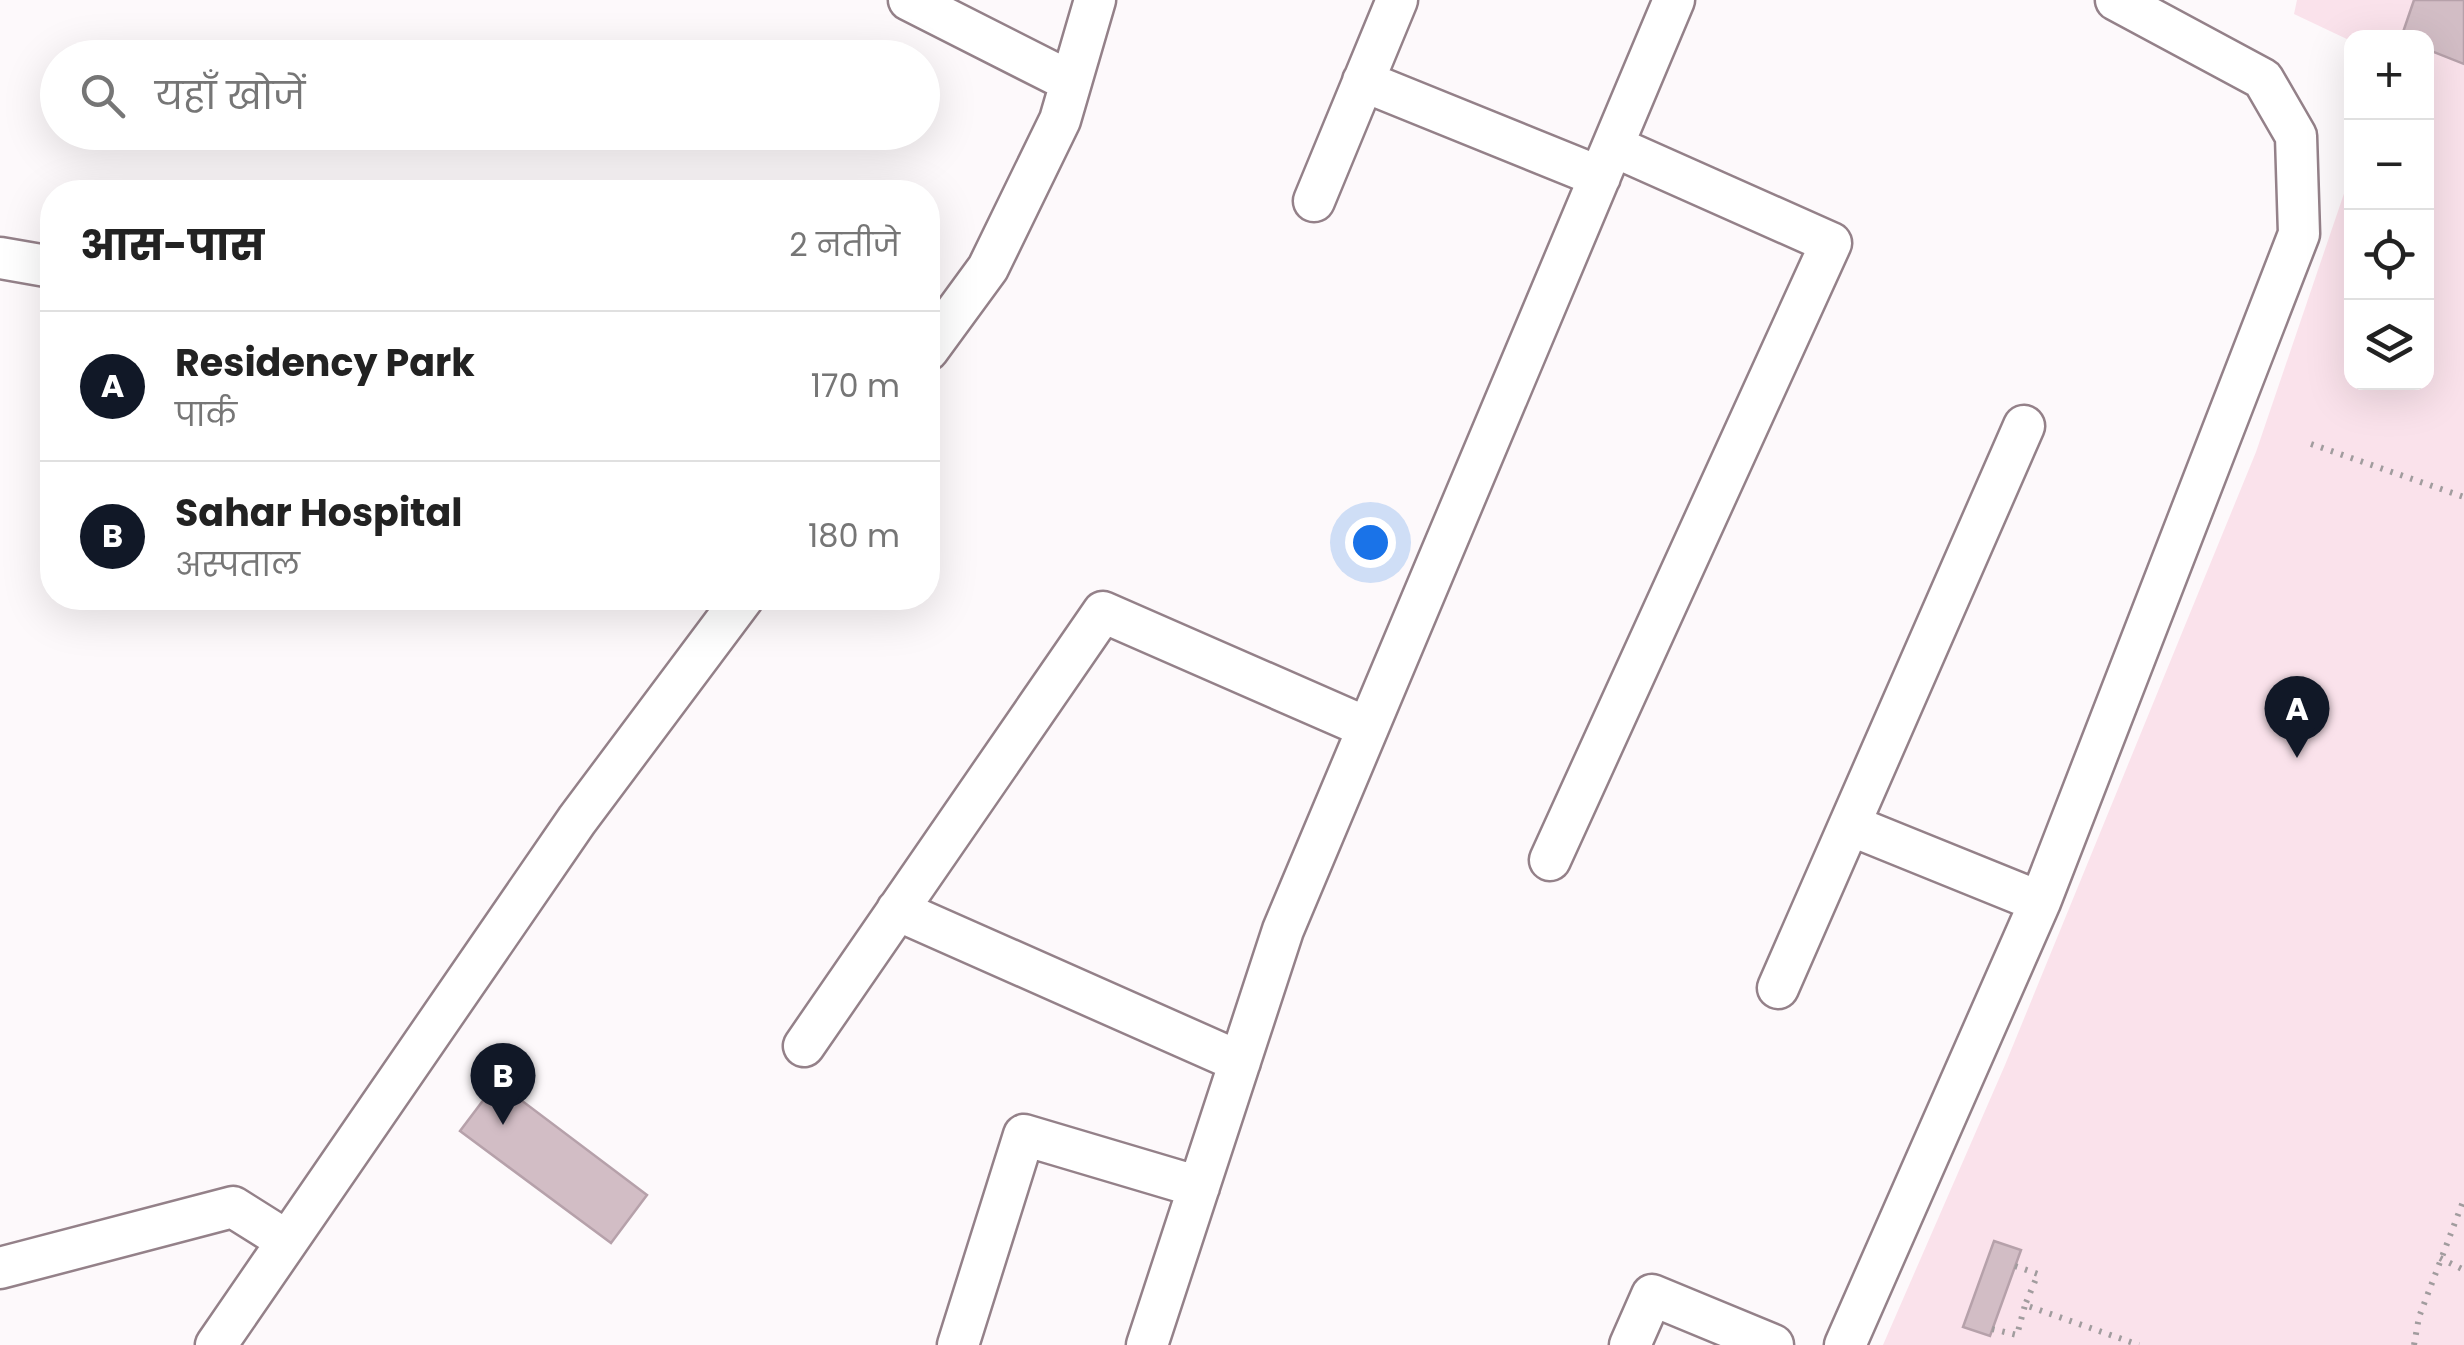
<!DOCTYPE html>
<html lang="hi">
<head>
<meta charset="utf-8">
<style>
	body { margin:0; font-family:Poppins,"Noto Sans Devanagari",sans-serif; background:#f6f6f6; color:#222 }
	.controls { position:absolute; right:30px; top:30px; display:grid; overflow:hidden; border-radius:20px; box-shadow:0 10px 40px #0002 }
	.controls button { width:90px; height:90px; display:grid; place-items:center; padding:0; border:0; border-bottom:2px solid #e0e0e0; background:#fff; color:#222; font:50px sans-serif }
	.you { position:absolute; left:1370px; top:542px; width:35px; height:35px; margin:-25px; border:8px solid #fff; border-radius:50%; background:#1a73e8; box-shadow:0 0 0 15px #1a73e833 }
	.badge { display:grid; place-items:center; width:65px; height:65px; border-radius:50%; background:#111827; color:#fff; font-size:32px; font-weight:700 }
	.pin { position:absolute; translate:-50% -82px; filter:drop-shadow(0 2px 5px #0008) }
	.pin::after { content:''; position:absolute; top:52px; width:35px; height:30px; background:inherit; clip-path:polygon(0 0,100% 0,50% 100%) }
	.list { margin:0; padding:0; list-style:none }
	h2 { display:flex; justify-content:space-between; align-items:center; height:130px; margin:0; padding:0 40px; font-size:42px }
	h2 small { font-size:32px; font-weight:400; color:#767676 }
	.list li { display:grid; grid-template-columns:65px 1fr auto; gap:30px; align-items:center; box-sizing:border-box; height:150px; padding:0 40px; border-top:2px solid #e0e0e0 }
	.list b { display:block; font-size:38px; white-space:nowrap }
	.list p { margin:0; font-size:32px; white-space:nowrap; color:#767676 }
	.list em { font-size:32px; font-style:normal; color:#767676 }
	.icon { flex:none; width:55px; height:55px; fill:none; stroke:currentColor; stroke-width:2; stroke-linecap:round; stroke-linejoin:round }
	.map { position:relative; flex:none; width:2464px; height:1345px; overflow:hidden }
	.search { position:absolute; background:#fff; box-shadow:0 10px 40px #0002; left:40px; top:40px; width:900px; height:110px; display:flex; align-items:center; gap:25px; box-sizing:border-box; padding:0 35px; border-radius:55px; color:#767676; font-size:38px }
	.panel { position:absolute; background:#fff; box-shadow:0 10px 40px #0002; left:40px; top:180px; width:900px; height:430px; border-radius:40px }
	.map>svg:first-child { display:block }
	.green { fill:#fae2eb }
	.building { fill:#d2bdc5; stroke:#b6a1aa; stroke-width:2.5 }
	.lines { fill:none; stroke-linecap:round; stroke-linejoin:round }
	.minor-casing { stroke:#948189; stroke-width:45 }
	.path { stroke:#a19c9e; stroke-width:6; stroke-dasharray:2.5 8; stroke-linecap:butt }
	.minor { stroke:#fff; stroke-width:40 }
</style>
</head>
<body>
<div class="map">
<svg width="2464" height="1345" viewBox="0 0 2464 1345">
	<rect width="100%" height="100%" fill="#fdf9fb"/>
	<path class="green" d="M 2297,0 L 2464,0 L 2464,1345 L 1883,1345 L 2005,1065 L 2256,452 L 2351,173 L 2352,382 L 2426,382 L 2426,38 L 2351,41 L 2294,14 Z"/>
	<path class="building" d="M 2414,0 L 2464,0 L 2464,64 L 2426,49 L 2426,38 L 2401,38 Z
		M 497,1082 L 647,1195 L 611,1243 L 460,1131 Z
		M 1994,1241 L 2021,1250 L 1990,1336 L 1963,1327 Z"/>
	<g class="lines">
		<defs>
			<path id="minor" d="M 909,0 L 1071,82
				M 1363,81 L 1600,177
				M 1314,201 L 1397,0
				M 0,258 L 52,267
				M 928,350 L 988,268 L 1060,120 L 1095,0
				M 1850,825 L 2040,902
				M 1550,860 L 1831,243 L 1613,146
				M 897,910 L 1240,1062
				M 1778,988 L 2024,426
				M 804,1046 L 1103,612 L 1368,728
				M 0,1268 L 233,1207 L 287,1241
				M 216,1345 L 577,820 L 743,598
				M 958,1345 L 1024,1135 L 1199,1187
				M 1147,1345 L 1283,930 L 1674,0
				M 1630,1345 L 1652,1295 L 1773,1345
				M 1845,1345 L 2040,902 L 2299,234 L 2296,136 L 2263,79 L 2116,0"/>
		</defs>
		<use href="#minor" class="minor-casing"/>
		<path class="path" d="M 2311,444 L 2464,497
			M 2440,1258 L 2464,1270
			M 2015,1266 L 2038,1274 L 2025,1305 L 2139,1345
			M 1992,1329 L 2017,1335 L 2025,1305
			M 2414,1345 L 2419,1317 L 2464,1199"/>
		<use href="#minor" class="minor"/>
	</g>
</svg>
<div class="controls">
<button>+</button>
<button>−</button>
<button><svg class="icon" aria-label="locate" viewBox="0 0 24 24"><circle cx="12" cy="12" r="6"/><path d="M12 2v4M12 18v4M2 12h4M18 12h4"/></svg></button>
<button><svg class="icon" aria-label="layers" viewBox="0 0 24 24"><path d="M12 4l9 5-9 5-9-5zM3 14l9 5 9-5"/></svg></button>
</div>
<div class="you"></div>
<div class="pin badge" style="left:2297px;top:758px">A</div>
<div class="pin badge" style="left:503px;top:1125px">B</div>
<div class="search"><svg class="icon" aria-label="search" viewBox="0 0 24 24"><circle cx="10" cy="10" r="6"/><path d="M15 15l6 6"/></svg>यहाँ खोजें</div>
<section class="panel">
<h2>आस-पास<small>2 नतीजे</small></h2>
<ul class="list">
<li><span class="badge">A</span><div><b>Residency Park</b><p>पार्क</p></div><em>170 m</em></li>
<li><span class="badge">B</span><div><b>Sahar Hospital</b><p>अस्पताल</p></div><em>180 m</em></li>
</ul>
</section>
</div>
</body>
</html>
